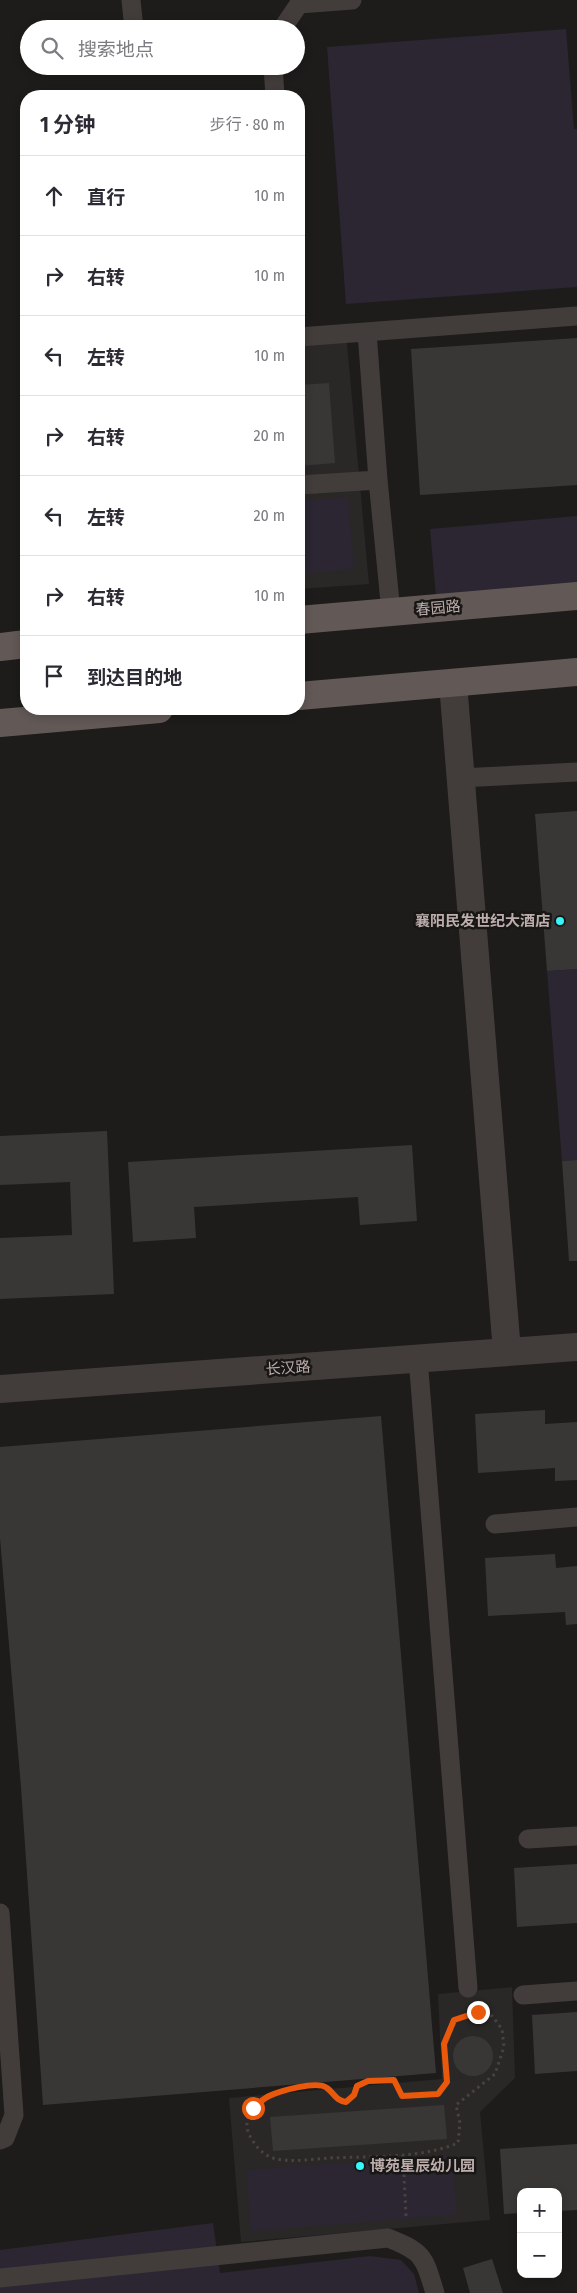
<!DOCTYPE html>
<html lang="zh">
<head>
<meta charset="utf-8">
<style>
	body { margin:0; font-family:"Fira Sans Condensed","Noto Sans SC",sans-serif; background:#f2f2f3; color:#2b2b33 }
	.controls { position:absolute; right:15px; bottom:15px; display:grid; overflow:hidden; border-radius:10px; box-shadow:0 2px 8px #0003 }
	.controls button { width:45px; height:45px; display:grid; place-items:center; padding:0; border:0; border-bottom:1px solid #e1e1e2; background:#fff; color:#2b2b33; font:25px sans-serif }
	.stop { position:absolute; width:15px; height:15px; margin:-11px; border:4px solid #ea580c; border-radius:50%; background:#fff }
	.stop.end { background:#ea580c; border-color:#fff; box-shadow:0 1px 5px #0008 }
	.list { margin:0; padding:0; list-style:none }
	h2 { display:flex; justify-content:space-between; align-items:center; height:65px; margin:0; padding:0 20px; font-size:21px }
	h2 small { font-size:16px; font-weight:400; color:#7c7c81 }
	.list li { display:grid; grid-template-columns:32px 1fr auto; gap:15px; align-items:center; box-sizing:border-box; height:80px; padding:0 20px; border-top:1px solid #e1e1e2 }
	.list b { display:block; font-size:19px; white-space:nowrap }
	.list em { font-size:16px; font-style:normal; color:#7c7c81 }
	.icon { flex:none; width:28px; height:28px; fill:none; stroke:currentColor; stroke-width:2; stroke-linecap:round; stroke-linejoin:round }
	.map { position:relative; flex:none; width:577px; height:2293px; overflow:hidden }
	.search { position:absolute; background:#fff; box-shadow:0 2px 8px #0003; left:20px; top:20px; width:285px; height:55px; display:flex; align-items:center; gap:12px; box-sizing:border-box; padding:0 18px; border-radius:28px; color:#7c7c81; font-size:19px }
	.panel { position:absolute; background:#fff; box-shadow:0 2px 8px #0003; left:20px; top:90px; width:285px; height:625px; border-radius:20px }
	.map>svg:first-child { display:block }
	.built { fill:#2a2826 }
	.green { fill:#2b2631 }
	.building { fill:#393736 }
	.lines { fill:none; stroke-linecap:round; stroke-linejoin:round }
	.path { stroke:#4a4241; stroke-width:3; stroke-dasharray:2.5 4; stroke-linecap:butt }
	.lane { stroke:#423d3b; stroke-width:19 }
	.street { stroke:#423d3b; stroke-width:28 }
	.primary { stroke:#625957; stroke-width:28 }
	.route { stroke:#ea580c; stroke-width:6 }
	.poi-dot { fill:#35f6fb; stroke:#181715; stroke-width:2 }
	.labels { text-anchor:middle; stroke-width:5; stroke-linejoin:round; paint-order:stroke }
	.street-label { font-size:15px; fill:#bdaead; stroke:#181715 }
	.poi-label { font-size:15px; font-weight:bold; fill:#bdaead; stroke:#181715; text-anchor:end }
</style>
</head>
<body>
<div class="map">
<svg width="577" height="2293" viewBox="0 0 577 2293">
	<rect width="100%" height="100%" fill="#1d1c1b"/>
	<path class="built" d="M 346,333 L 369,584 L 299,589 L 299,337 Z
		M 512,1987 L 515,2078 L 480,2112 L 490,2220 L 241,2242 L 229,2098 L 442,2079 L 438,1994 Z"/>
	<path class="green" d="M 566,29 L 574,129 L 577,129 L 577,287 L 346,304 L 327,47 Z
		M 348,497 L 354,569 L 299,574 L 299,501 Z
		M 577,516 L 577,596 L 437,608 L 430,529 Z
		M 577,969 L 577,1160 L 562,1161 L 547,971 Z
		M 452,2155 L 457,2215 L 251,2231 L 246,2170 Z
		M 213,2223 L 220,2273 L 370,2256 L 401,2260 L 414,2274 L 419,2293 L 0,2293 L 0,2250 Z"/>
	<path class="building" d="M 577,338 L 577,485 L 420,495 L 411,349 Z
		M 329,383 L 335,463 L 299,466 L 299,385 Z
		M 577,811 L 577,969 L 547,971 L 535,814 Z
		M 107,1131 L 114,1294 L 0,1299 L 0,1238 L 72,1235 L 70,1182 L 0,1185 L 0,1136 Z
		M 412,1145 L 417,1221 L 360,1225 L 358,1197 L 194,1207 L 196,1238 L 133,1242 L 128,1162 Z
		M 577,1160 L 577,1261 L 569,1261 L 562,1161 Z
		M 545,1410 L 545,1424 L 577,1422 L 577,1480 L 555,1481 L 555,1468 L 478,1473 L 475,1414 Z
		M 381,1416 L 436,2073 L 43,2105 L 21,1787 L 0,1538 L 0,1447 Z
		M 555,1554 L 556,1568 L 577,1566 L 577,1624 L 566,1625 L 565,1612 L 488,1616 L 485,1558 Z
		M 577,1864 L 577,1923 L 517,1927 L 514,1868 Z
		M 577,2012 L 577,2071 L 535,2074 L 532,2015 Z
		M453 2056a20 20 0 1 1 40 0a20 20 0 1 1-40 0Z
		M 444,2105 L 447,2139 L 273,2151 L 270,2117 Z
		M 577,2144 L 577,2210 L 558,2211 L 558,2192 L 521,2192 L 521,2213 L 504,2214 L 500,2149 Z
		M 492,2259 L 503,2293 L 470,2293 L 463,2268 Z"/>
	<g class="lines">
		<path class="path" d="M 478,2012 L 492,2016 L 502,2029 L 504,2047 L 495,2074 L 456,2105 L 460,2123 L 458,2143 C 419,2159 371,2156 330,2158 C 312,2159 290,2163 273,2158 C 264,2155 257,2148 253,2141 C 227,2105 291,2084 318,2085 C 331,2086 333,2099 346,2101 L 354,2095 L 357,2086 L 368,2081 L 394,2079 L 401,2096 L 438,2094 L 447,2082 L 444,2044 L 454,2020 Z
			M 403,2155 L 406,2216"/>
		<path class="lane" d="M 131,0 L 134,29
			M 282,29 L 299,4 L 352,0
			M 273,66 L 275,96
			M 299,337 L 577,316
			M 378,480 L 391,612
			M 299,485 L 378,480 L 367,332
			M 460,778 L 577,772
			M 418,1358 L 468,1988
			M 495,1524 L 577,1517
			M 528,1839 L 577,1836
			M 0,1913 L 14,2115 L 5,2138 L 0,2140
			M 523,1995 L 577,1991
			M 0,2278 L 388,2238 C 424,2252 424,2257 435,2293"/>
		<path class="street" d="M 453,683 L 507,1352
			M 0,1389 L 577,1347"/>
		<path class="primary" d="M 299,620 L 577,596
			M 0,647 L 26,644
			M 299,696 L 577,672
			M 0,723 L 159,709"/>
	</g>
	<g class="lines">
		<path class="route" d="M 253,2108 C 258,2104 263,2099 269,2096 C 280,2091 317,2080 327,2088 C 335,2094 335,2100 346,2102 L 354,2095 L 357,2086 L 368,2081 L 394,2080 L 402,2096 L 438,2094 L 447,2082 L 444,2044 L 454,2020 L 478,2012"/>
	</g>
	<g class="poi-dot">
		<circle cx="560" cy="921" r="5"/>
		<circle cx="360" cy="2166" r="5"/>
	</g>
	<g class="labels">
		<g class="street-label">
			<text transform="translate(438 608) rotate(-5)" y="5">春园路</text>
			<text transform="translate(288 1368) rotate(-4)" y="5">长汉路</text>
		</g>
		<g class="poi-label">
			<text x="550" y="926">襄阳民发世纪大酒店</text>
			<text x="370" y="2171" text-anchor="start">博苑星辰幼儿园</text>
		</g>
	</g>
</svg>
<div class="controls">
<button>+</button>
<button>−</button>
</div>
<div class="stop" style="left:253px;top:2108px"></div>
<div class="stop end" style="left:478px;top:2012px"></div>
<div class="search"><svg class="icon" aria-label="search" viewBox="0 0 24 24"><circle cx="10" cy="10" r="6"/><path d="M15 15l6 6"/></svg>搜索地点</div>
<section class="panel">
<h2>1 分钟<small>步行 · 80 m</small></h2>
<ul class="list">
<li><svg class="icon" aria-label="ahead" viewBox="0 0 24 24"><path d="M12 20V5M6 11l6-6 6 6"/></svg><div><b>直行</b></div><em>10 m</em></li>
<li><svg class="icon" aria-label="right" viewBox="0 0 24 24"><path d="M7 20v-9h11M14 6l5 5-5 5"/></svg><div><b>右转</b></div><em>10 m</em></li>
<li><svg class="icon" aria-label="left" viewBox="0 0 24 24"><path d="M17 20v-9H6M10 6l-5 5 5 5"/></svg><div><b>左转</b></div><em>10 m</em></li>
<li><svg class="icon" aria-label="right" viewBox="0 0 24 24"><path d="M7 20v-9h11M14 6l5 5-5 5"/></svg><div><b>右转</b></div><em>20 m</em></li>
<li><svg class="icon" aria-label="left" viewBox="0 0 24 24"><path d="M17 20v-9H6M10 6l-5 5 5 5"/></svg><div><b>左转</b></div><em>20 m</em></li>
<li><svg class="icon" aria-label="right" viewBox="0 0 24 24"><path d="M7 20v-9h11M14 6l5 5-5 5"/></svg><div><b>右转</b></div><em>10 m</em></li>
<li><svg class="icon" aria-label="arrive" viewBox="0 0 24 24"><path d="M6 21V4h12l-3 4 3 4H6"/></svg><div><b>到达目的地</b></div></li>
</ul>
</section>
</div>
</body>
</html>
